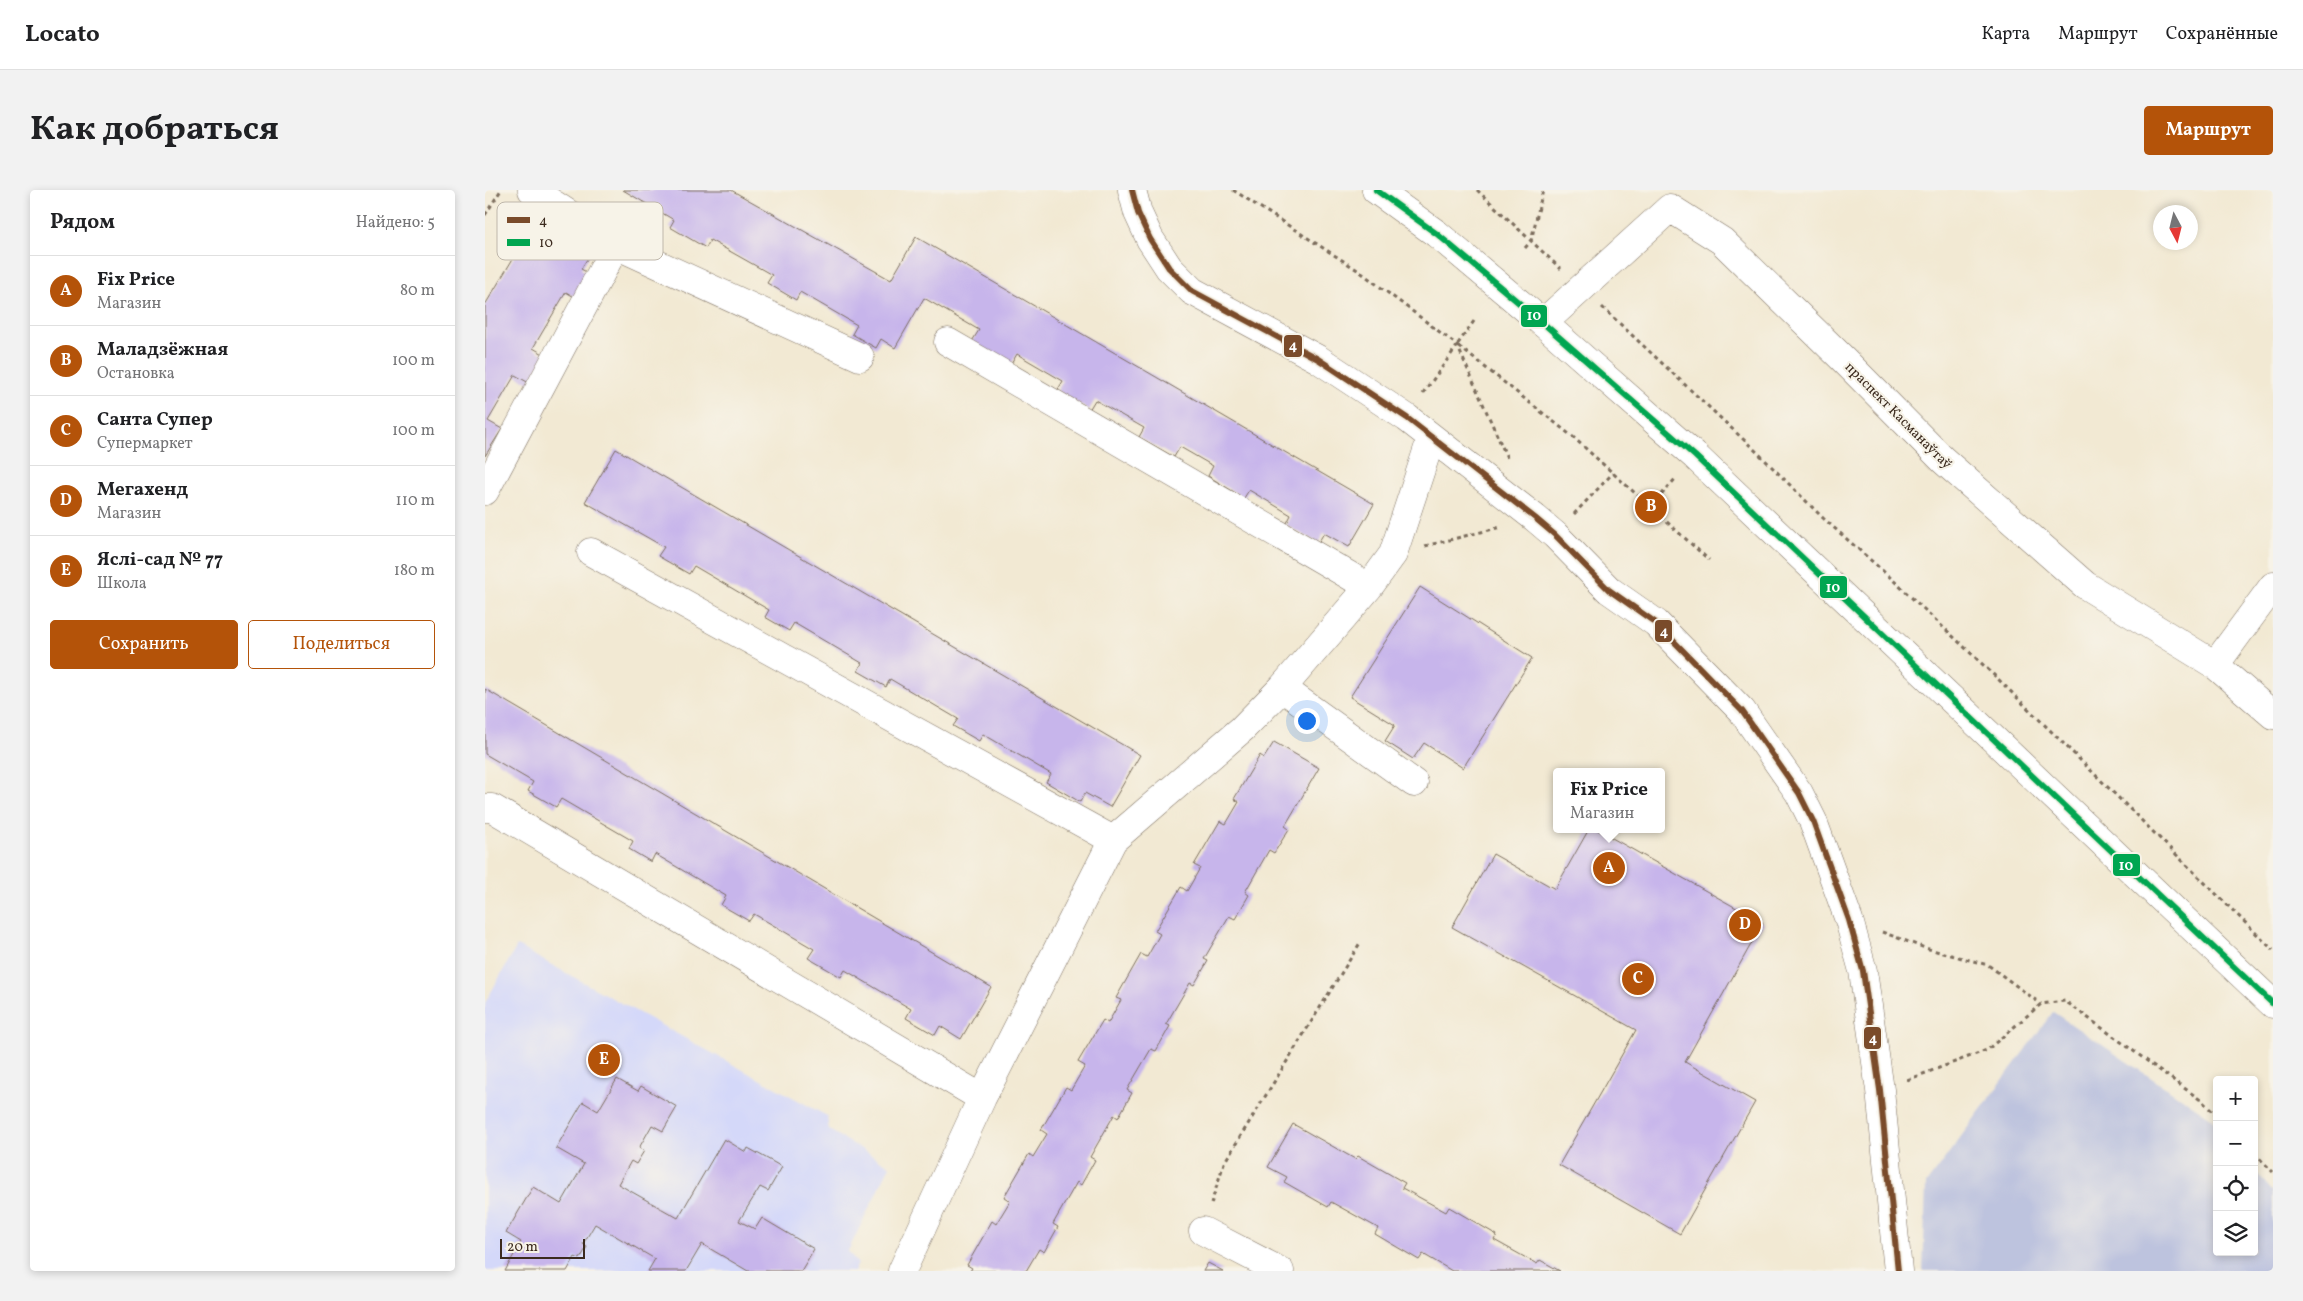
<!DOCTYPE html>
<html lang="ru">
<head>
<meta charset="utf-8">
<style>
	body { margin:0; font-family:Vollkorn,serif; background:#f2f2f2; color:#202124 }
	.controls { position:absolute; right:15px; bottom:15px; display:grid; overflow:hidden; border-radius:5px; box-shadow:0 2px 8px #0003 }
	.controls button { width:45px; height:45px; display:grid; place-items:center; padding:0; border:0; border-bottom:1px solid #e0e0e0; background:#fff; color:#202124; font:25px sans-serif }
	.compass { position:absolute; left:1668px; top:15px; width:45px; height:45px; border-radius:50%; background:#fff; box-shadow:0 2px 8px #0003; rotate:173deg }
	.scale { position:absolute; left:15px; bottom:12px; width:85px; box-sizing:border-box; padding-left:5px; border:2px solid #3b2a1e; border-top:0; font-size:14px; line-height:18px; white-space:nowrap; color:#3b2a1e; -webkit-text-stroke:4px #f7f3e8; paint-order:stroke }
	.you { position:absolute; left:821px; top:530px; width:18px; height:18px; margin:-12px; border:4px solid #fff; border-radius:50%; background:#1a73e8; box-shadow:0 0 0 8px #1a73e833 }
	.badge { display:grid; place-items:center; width:32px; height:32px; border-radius:50%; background:#b45309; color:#fff; font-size:16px; font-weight:700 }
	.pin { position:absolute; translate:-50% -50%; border:2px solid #fff; box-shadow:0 1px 5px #0006 }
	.popup { position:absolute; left:1068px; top:578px; width:112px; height:65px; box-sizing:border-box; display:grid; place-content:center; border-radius:5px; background:#fff; filter:drop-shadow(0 1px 4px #0005); font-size:16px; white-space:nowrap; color:#757577 }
	.popup b { font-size:19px; color:#202124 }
	.popup::after { content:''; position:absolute; left:50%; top:100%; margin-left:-10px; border:10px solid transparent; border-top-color:#fff }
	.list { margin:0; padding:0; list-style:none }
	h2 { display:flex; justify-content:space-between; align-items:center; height:65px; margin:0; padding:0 20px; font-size:21px }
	h2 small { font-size:16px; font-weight:400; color:#757577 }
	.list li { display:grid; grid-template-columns:32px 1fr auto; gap:15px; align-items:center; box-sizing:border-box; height:70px; padding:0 20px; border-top:1px solid #e0e0e0 }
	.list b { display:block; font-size:19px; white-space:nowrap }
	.list p { margin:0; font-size:16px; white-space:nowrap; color:#757577 }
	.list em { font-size:16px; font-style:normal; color:#757577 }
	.actions { display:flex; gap:10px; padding:15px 20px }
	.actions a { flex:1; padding:11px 0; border:1px solid #b45309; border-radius:5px; text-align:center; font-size:18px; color:#b45309 }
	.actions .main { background:#b45309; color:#fff }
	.icon { flex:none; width:28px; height:28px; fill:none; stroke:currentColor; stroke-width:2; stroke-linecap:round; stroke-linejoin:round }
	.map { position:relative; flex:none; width:1788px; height:1081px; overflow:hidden; border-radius:5px }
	header { display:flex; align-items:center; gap:30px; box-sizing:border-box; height:70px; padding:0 25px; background:#fff; border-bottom:1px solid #e0e0e0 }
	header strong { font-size:24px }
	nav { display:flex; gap:28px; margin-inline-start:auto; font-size:18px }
	.intro { display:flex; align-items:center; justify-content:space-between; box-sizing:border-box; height:120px; padding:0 30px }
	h1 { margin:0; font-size:35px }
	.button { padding:12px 22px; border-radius:5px; background:#b45309; color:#fff; font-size:18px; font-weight:700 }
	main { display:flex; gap:30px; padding:0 30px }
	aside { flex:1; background:#fff; border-radius:5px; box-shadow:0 2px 8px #0003 }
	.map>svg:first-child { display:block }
	.built { fill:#d4d8f9 }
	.industrial { fill:#bdc3de }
	.building { fill:#c7b5eb }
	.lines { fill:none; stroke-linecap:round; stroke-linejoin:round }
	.minor-casing { stroke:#7b6d5d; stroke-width:29 }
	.major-casing { stroke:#7b6d5d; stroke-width:29 }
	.path { stroke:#7b6d5d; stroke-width:3; stroke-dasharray:4 4; stroke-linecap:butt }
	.minor { stroke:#fff; stroke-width:28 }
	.major { stroke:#fff; stroke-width:28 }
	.bus-1-casing { stroke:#f7f3e8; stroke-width:10 }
	.bus-2-casing { stroke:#f7f3e8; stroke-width:10 }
	.bus-1 { stroke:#7a4b2a; stroke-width:6 }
	.bus-2 { stroke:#00a651; stroke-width:6 }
	.labels { text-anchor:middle; stroke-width:4.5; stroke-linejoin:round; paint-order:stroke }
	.street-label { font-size:14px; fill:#3b2a1e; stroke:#f7f3e8 }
	.key { fill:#f7f3e8; stroke:#bfb7ab; stroke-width:1 }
	.key-label { font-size:14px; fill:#3b2a1e }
	.line-badge { stroke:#f7f3e8; stroke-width:2 }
	.badge-label { font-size:14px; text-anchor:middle; font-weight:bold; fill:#fff }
</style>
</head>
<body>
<header>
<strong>Locato</strong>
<nav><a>Карта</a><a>Маршрут</a><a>Сохранённые</a></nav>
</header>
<div class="intro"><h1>Как добраться</h1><a class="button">Маршрут</a></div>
<main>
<aside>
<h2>Рядом<small>Найдено: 5</small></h2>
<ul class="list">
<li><span class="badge">A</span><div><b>Fix Price</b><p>Магазин</p></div><em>80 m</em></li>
<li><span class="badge">B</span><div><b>Маладзёжная</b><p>Остановка</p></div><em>100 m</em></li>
<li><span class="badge">C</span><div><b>Санта Супер</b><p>Супермаркет</p></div><em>100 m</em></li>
<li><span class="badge">D</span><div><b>Мегахенд</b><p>Магазин</p></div><em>110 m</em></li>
<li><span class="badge">E</span><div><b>Яслі-сад № 77</b><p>Школа</p></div><em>180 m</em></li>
</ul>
<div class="actions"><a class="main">Сохранить</a><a>Поделиться</a></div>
</aside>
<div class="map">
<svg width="1788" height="1081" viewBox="0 0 1788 1081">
	<rect width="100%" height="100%" fill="#f7f3e8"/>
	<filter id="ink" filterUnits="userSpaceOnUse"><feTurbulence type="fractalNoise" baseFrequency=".02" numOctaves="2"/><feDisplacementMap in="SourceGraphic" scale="10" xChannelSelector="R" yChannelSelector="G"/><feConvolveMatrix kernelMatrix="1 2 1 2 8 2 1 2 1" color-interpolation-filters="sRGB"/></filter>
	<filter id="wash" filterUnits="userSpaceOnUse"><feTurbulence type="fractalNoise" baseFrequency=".0096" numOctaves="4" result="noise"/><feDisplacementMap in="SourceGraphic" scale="20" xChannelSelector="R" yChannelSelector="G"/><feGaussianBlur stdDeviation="1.12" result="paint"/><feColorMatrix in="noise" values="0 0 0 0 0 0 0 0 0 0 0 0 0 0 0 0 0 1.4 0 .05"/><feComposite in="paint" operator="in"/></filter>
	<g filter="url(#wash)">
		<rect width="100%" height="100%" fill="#f2e9d3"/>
		<path class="built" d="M 32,756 L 342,926 L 344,940 L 405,976 L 363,1061 L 373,1074 L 369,1081 L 0,1081 L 0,813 Z"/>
		<path class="industrial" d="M 1568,822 L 1726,928 L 1732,935 L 1732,1062 L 1769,1062 L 1769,980 L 1788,1002 L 1788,1081 L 1438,1081 L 1441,994 Z"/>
		<g id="blocks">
			<path class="building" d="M 138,0 L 246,0 L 406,90 L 431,47 L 889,314 L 864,357 L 839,343 L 833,353 L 801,335 L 806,325 L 764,300 L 759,308 L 723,286 L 728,276 L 695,257 L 689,267 L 654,247 L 659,238 L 610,210 L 604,220 L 572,201 L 578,191 L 532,164 L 525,176 L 486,153 L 494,140 L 439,108 L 410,158 L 396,149 L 391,158 L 367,144 L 372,135 L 315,102 L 311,110 L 282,93 L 287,85 L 225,50 L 221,58 L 185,37 L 189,30 Z
				M 55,24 L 110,56 L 96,79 L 105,84 L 91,108 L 81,102 L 48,158 L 60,165 L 44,193 L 30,185 L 3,231 L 17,239 L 0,266 L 0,115 Z
				M 131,259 L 655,565 L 625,617 L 600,603 L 595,612 L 561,592 L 566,584 L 498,544 L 494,551 L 468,536 L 473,529 L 405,489 L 401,497 L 373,481 L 377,473 L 309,433 L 304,441 L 280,427 L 284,420 L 209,376 L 204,384 L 173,366 L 179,357 L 100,312 Z
				M 935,397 L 1047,468 L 978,578 L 939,553 L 928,569 L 900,551 L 910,535 L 865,507 Z
				M 0,499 L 506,797 L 476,849 L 455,836 L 450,845 L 421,828 L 426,819 L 360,780 L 356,787 L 323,768 L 329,759 L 269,724 L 264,731 L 236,715 L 241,706 L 170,664 L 166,672 L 144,659 L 148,651 L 76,609 L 71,617 L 43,601 L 48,592 L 0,564 Z
				M 789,552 L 834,578 L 800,636 L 804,639 L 789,663 L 784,660 L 760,702 L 764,705 L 750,729 L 744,726 L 719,769 L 723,771 L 709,795 L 705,793 L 681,834 L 685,836 L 671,861 L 666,859 L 642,900 L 647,903 L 633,928 L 629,925 L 605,967 L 610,970 L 596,995 L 592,992 L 568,1034 L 573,1037 L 559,1062 L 554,1059 L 541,1081 L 485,1081 L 487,1078 L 482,1075 L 507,1031 L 511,1034 L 525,1011 L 519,1007 L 544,964 L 548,967 L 562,944 L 556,940 L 581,897 L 586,900 L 600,876 L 593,872 L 618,830 L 623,833 L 636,810 L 631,808 L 656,764 L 662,767 L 675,744 L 670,741 L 696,697 L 702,701 L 715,678 L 709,675 L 735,631 L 741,634 L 754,612 L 749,609 L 775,565 L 779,568 Z
				M 1104,639 L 1111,639 L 1278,733 L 1200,872 L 1270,912 L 1195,1044 L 1074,975 L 1151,840 L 967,737 L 1008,664 L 1070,699 Z
				M 132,889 L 153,901 L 156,896 L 192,917 L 178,941 L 167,935 L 154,958 L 159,961 L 151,974 L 146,971 L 133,994 L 193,1028 L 239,949 L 261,962 L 263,958 L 297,977 L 283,1001 L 275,997 L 254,1031 L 270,1039 L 277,1028 L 329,1059 L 316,1081 L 263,1081 L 217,1054 L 201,1081 L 163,1081 L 170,1069 L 110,1034 L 98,1054 L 102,1057 L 95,1069 L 90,1067 L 82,1081 L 20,1081 L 36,1052 L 21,1043 L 48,997 L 76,1014 L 99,974 L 71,958 L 98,912 L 113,921 Z
				M 808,934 L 870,969 L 873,966 L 920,993 L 917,998 L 961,1022 L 964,1017 L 1012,1045 L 1009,1050 L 1052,1074 L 1055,1070 L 1075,1081 L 967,1081 L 938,1064 L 934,1070 L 890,1044 L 893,1038 L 846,1012 L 843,1017 L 799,992 L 802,987 L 783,977 Z
				M 723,1073 L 738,1081 L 718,1081 Z"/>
		</g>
	</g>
	<g filter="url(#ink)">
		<use href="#blocks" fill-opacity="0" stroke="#7b6d5d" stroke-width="1"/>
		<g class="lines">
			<defs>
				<path id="minor" d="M 647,0 L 653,23 L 665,49 L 684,78 L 707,101 L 833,169 L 922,228 L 1050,328 L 1070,345 L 1124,400 L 1171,433 L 1257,521 L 1314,603 L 1328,631 L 1364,730 L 1378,781 L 1395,900 L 1413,1081
					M 131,55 L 375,167
					M 1058,133 L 1185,18 L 1237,51 L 1358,169 L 1458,270 L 1600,395 L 1730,475 L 1788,525
					M 463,152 L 884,397
					M 0,301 L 131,55 L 47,0
					M 106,362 L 628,650
					M 1730,475 L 1788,396
					M 797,498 L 929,593
					M 0,618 L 7,618 L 497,908
					M 718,1041 L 795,1081
					M 417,1081 L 497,908 L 628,650 L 757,539 L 797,498 L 884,397 L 908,364 L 946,249"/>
				<path id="major" d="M 891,0 L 952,44 L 1058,133 L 1210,266 L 1788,814"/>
			</defs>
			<use href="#minor" class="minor-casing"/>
			<use href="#major" class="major-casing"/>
			<path class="path" d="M 748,0 L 874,81 L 972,155 L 1023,270
				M 992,0 L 1076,79
				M 0,25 L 16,0
				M 1040,58 L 1046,51 L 1058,0
				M 1117,117 L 1274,264 L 1338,328 L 1407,389 L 1511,487 L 1788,760
				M 989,131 L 972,155 L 1088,247 L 1224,370
				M 938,204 L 972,156
				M 1166,317 L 1191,288
				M 1089,324 L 1128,283
				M 940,356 L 1016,337
				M 1397,742 L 1440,758 L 1503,775 L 1556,814
				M 1422,890 L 1502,860 L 1556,814 L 1580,811 L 1717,911 L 1732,926
				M 1769,963 L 1788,982
				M 726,1014 L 739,973 L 875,753"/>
			<use href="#minor" class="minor"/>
			<use href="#major" class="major"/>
			<defs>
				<path id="bus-1" d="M 647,0 L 653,23 L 665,49 L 684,78 L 707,101 L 833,169 L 922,228 L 1050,328 L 1070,345 L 1124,400 L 1171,433 L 1257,521 L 1314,603 L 1328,631 L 1364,730 L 1378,781 L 1395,900 L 1413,1081"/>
				<path id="bus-2" d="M 891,0 L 952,44 L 1058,133 L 1210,266 L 1788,814"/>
			</defs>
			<use href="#bus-1" class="bus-1-casing"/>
			<use href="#bus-2" class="bus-2-casing"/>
			<use href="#bus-1" class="bus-1"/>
			<use href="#bus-2" class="bus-2"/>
		</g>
	</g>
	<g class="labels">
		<g class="street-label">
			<text transform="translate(1414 225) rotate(45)" y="5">праспект Касманаўтаў</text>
		</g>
	</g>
	<rect x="12" y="12" width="166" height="58" rx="8" class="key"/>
	<rect x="22" y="27" width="23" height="6" fill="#7a4b2a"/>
	<rect x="22" y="49" width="23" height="7" fill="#00a651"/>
	<g class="key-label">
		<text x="54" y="35">4</text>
		<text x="54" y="57">10</text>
	</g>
	<g class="line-badge">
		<rect x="1035" y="114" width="28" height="24" rx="5" fill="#00a651"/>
		<rect x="798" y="144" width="20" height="24" rx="5" fill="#7a4b2a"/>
		<rect x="1334" y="385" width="29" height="24" rx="5" fill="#00a651"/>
		<rect x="1169" y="429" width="19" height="24" rx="5" fill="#7a4b2a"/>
		<rect x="1627" y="663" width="29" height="24" rx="5" fill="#00a651"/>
		<rect x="1378" y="836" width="19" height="24" rx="5" fill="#7a4b2a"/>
	</g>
	<g class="badge-label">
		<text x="1049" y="130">10</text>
		<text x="808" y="160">4</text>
		<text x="1348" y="402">10</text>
		<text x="1179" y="446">4</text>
		<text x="1641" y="680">10</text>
		<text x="1388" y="853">4</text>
	</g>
</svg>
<div class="controls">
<button>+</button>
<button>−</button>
<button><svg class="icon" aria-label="locate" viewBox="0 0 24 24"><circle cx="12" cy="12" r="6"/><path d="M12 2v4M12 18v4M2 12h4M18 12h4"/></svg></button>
<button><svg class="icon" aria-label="layers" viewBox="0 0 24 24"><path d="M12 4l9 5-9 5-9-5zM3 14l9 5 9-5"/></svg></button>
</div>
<svg class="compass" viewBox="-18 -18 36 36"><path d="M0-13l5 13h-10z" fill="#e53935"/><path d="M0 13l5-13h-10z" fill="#757577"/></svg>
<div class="scale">20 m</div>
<div class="you"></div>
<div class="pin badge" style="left:1124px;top:678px">A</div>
<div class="popup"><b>Fix Price</b>Магазин</div>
<div class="pin badge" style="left:1166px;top:317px">B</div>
<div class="pin badge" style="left:1153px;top:789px">C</div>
<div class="pin badge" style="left:1260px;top:735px">D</div>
<div class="pin badge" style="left:119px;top:870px">E</div>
</div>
</main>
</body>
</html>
